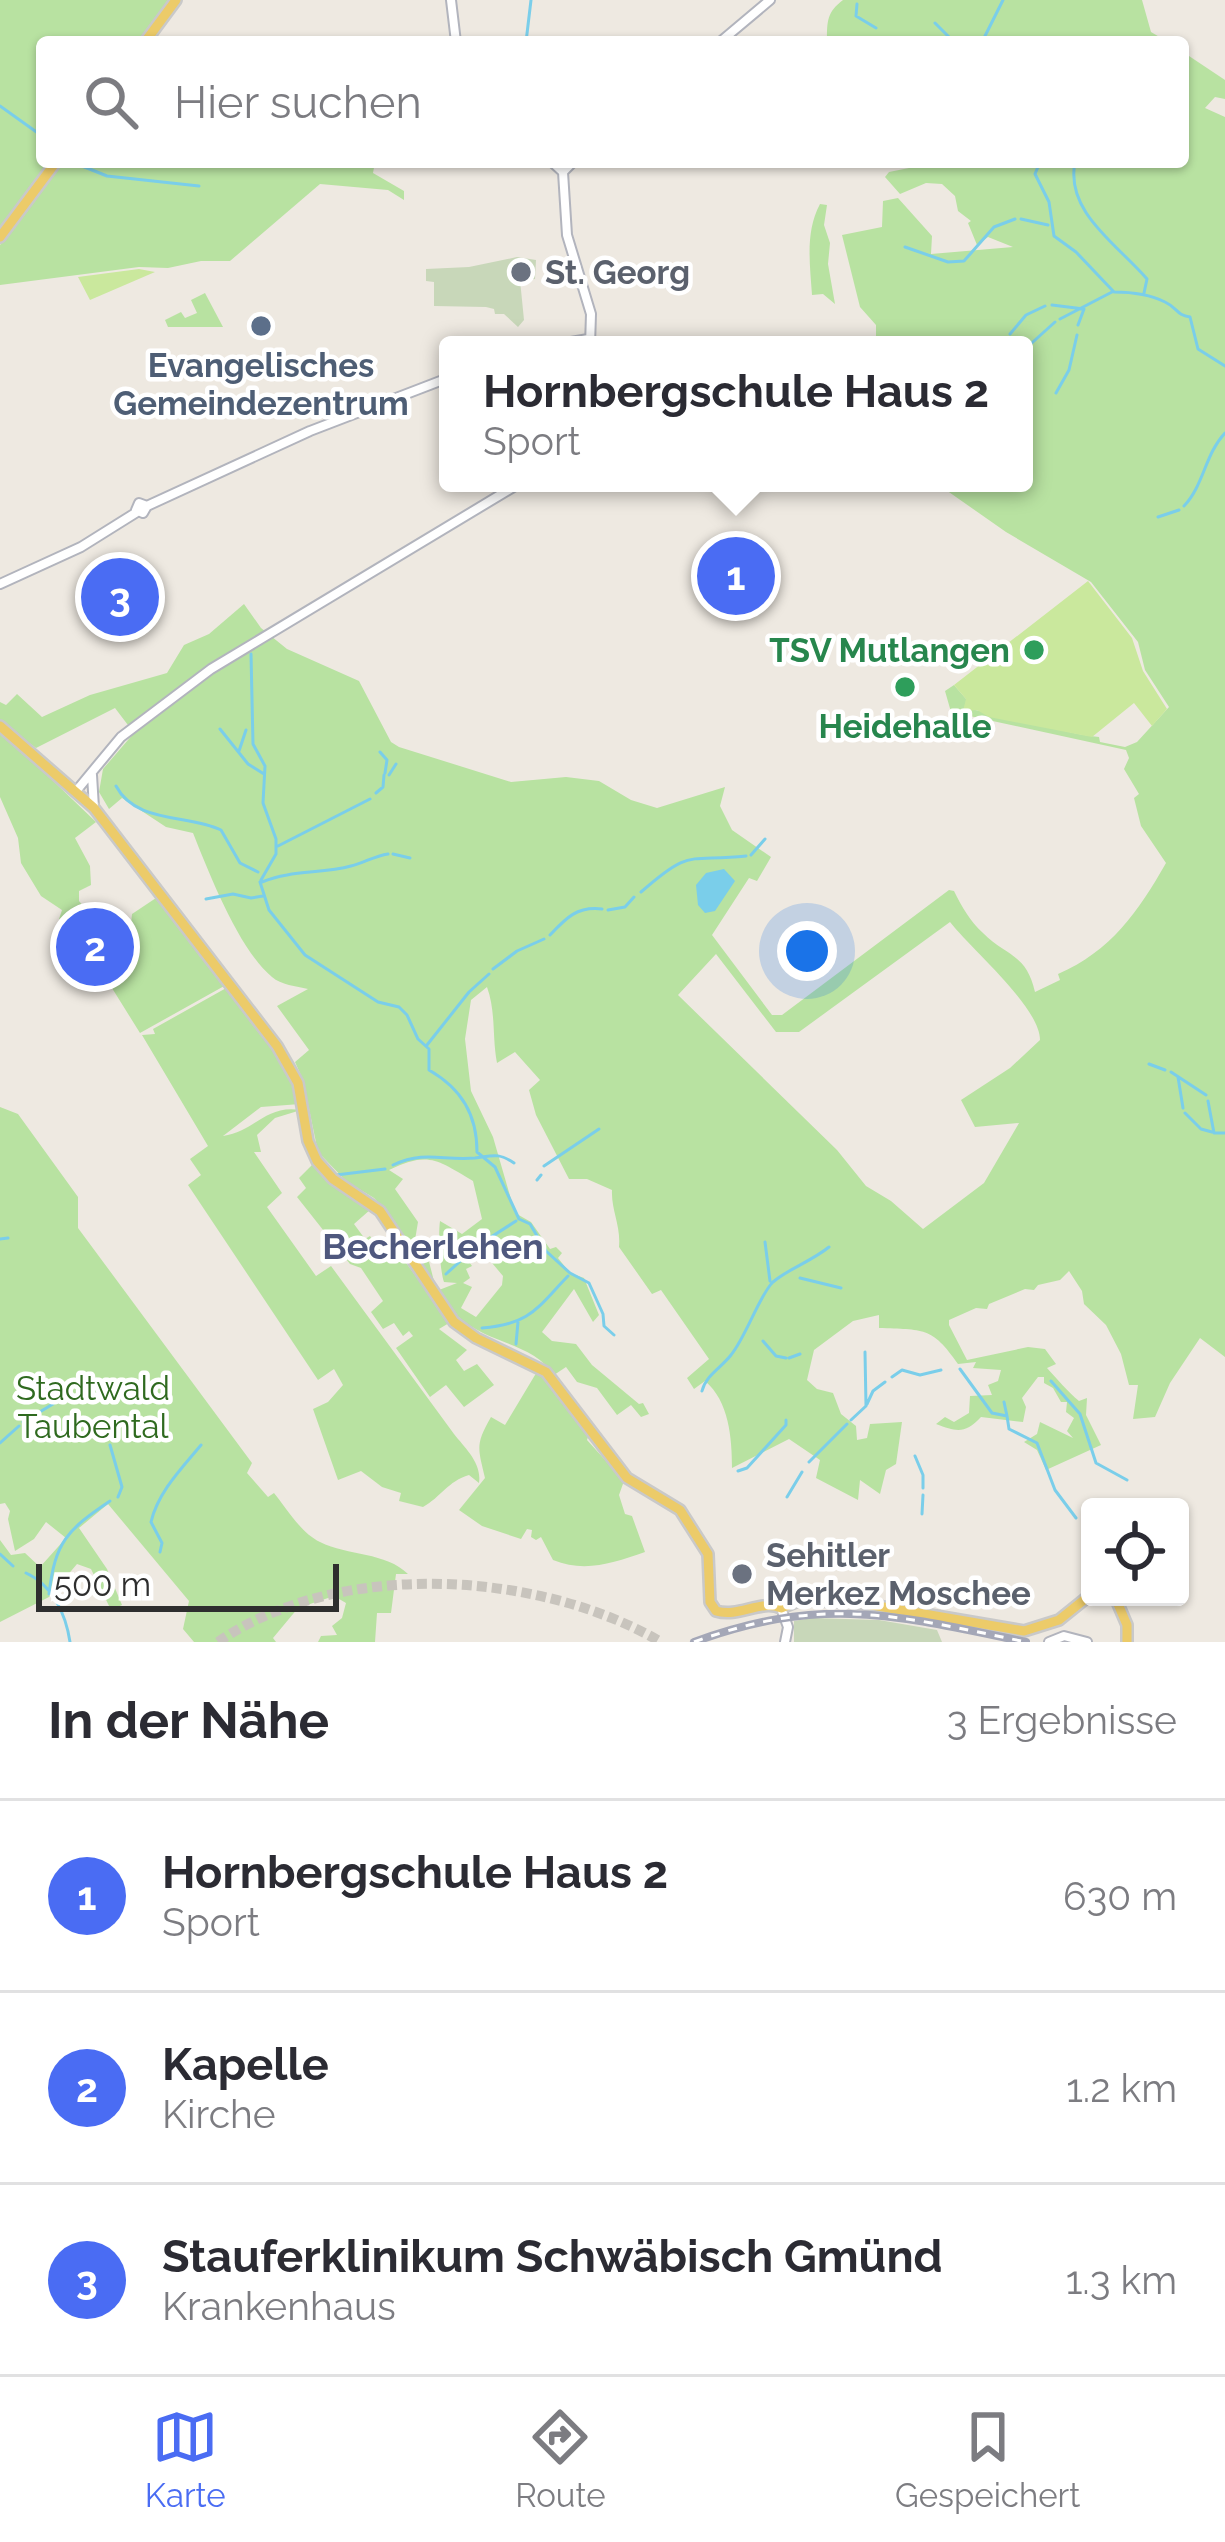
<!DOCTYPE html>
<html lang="de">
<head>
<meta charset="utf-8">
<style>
	body { margin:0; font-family:Raleway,sans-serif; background:#f2f2f3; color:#2b2b33 }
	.controls { position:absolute; right:36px; bottom:36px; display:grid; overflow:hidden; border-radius:12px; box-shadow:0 3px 9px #0004 }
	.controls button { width:108px; height:108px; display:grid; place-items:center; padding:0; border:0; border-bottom:3px solid #e1e1e2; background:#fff; color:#2b2b33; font:60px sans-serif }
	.scale { position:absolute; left:36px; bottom:30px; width:303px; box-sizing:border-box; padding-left:12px; border:6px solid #2e2e2e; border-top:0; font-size:33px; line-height:42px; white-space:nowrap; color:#2e2e2e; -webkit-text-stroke:9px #fff; paint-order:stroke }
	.you { position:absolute; left:807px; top:951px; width:42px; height:42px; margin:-30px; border:9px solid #fff; border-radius:50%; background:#1a73e8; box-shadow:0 0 0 18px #1a73e833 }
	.badge { display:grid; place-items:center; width:78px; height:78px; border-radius:50%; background:#4a6cf3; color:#fff; font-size:39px; font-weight:700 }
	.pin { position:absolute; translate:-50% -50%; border:6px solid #fff; box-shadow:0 3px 12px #0006 }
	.popup { position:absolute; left:439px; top:336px; width:594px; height:156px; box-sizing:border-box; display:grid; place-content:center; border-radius:12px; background:#fff; filter:drop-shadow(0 3px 9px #0005); font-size:39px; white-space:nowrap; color:#7c7c81 }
	.popup b { font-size:45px; color:#2b2b33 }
	.popup::after { content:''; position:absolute; left:50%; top:100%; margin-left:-24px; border:24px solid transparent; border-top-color:#fff }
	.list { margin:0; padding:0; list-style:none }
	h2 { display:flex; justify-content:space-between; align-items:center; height:156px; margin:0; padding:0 48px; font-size:51px }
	h2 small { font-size:39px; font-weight:400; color:#7c7c81 }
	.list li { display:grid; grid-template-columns:78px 1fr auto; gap:36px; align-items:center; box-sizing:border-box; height:192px; padding:0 48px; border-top:3px solid #e1e1e2 }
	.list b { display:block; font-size:45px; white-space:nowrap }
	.list p { margin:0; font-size:39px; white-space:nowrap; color:#7c7c81 }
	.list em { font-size:39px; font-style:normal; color:#7c7c81 }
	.icon { flex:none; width:66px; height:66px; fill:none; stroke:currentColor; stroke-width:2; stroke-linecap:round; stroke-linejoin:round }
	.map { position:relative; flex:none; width:1225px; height:1642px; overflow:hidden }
	.search { position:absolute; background:#fff; box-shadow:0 3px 9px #0004; left:36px; right:36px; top:36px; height:132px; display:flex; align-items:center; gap:30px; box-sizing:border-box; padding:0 42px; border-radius:12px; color:#7c7c81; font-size:45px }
	.sheet { height:732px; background:#fff }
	nav { display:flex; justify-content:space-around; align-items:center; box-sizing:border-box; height:168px; border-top:3px solid #e1e1e2; background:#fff; font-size:33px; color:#7c7c81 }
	nav a { display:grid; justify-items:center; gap:6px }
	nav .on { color:#4a6cf3 }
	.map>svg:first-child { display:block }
	.green { fill:#b8e2a1; fill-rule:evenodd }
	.cemetery { fill:#c8d7b9 }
	.pitch { fill:#cae89d }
	.water { fill:#7aceea }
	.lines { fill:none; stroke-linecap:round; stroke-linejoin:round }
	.stream { stroke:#7aceea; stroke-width:3 }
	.highway-tunnel { stroke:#c8c4bd; stroke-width:10; stroke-dasharray:10 5; stroke-linecap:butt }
	.secondary-casing { stroke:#b2b4bd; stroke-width:12 }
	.primary-casing { stroke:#c9c9c9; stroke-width:14 }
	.secondary { stroke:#fff; stroke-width:8 }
	.primary { stroke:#eccb69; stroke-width:9 }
	.rail-casing { stroke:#a4a7b7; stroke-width:8 }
	.rail { stroke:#fff; stroke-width:3; stroke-dasharray:9; stroke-linecap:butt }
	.worship-dot { fill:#6b7280; stroke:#fff; stroke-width:4.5 }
	.service-dot { fill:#5c6f8a; stroke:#fff; stroke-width:4.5 }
	.leisure-dot { fill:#2e9e5b; stroke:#fff; stroke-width:4.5 }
	.labels { text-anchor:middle; stroke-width:9; stroke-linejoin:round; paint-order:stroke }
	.worship-label { font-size:33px; font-weight:bold; fill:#5b616d; stroke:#fff; text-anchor:start }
	.service-label { font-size:33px; font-weight:bold; fill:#4e5e75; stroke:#fff }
	.leisure-label { font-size:33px; font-weight:bold; fill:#27864d; stroke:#fff; text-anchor:end }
	.park-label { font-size:33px; fill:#2f6a1f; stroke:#fff }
	.neighbourhood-label { font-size:36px; font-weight:bold; fill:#4f587e; stroke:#fff }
</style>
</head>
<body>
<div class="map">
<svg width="1225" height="1642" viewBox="0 0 1225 1642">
	<rect width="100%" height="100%" fill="#eee9e1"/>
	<path class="green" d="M 0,0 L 170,0 L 138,42 L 42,42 L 42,162 L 50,162 L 0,231 Z
		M 843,0 L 1142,0 L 1151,32 L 1168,42 L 831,42 L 827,41 C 827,21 827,12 843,0 Z
		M 1183,52 L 1225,80 L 1225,99 L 1215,97 L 1205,108 L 1225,117 L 1225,1357 L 1200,1338 L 1170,1383 L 1155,1417 L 1133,1419 L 1138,1385 L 1129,1385 L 1121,1354 L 1106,1325 L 1084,1304 L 1082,1291 L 1069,1271 L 1060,1280 L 1038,1285 L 1034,1290 L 1025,1289 L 989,1304 L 987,1309 L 976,1308 L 949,1320 L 949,1325 L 967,1360 L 1028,1347 L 1045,1349 L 1056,1364 L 1047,1368 C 1058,1380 1067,1391 1079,1401 L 1087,1398 L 1086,1415 L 1101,1445 L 1046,1470 L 1037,1450 L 1024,1442 L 1037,1434 L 1040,1422 L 1073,1438 L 1067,1431 L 1074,1418 L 1066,1412 L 1067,1402 L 1061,1402 L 1053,1388 L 1044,1383 L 1044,1377 L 1038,1377 L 1022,1398 L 1026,1407 L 1023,1422 L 981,1417 C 965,1434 957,1432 936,1424 L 945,1417 L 954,1422 L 969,1413 L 970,1396 L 992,1395 L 988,1385 L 998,1381 L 1001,1370 L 973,1368 L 976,1362 L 958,1364 C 932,1326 923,1330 879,1328 L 879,1315 L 853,1321 L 814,1350 L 807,1380 L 817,1389 L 833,1393 L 841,1414 L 856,1426 L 857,1440 L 867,1438 L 870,1424 L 902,1422 L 896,1464 L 886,1470 L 880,1494 L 860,1480 L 858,1500 L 816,1478 L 820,1460 L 789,1439 L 732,1468 C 732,1438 729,1401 705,1381 L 694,1389 L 687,1378 L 709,1359 L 661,1290 L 652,1294 L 619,1247 C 621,1226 611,1210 612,1190 L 587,1179 L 569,1179 L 536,1115 L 529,1090 L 540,1080 L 515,1052 L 497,1063 C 492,1036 496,1012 487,987 L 471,1000 L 465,1039 L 471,1091 L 493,1137 L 515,1213 L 531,1222 L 550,1249 L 556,1247 L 562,1253 L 558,1258 L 570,1273 L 584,1278 L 599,1315 L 593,1322 L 574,1289 L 542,1332 L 552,1341 L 576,1344 L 592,1365 L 639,1404 L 643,1403 L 649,1414 L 641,1417 L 631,1405 L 617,1415 L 597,1388 L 577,1382 L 566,1367 L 554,1375 C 528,1335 465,1347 439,1290 L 457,1283 L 444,1282 C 440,1271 438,1235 440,1221 L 462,1234 L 482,1219 L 473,1181 C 437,1160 429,1151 389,1170 L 403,1179 L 395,1189 L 418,1222 L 414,1246 L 421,1256 L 427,1254 L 435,1285 L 386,1211 L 374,1198 L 346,1181 L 318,1152 L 303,1080 L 295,1062 L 309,1050 L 277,1006 L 308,989 C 296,986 281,985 272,977 C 239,950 209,873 193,833 L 166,827 L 122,798 L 109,809 L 99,792 L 103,769 L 134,733 L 115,708 L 36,748 L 0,721 L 0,702 L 6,705 L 17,694 L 42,717 L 90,695 L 167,673 L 184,645 L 209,634 L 244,604 L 261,628 L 287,649 L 359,681 L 391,742 L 399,747 L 511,782 L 566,777 L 599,781 L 631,800 L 657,808 L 725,787 L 720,806 L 732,830 L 771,857 L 757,881 L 749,878 L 712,935 L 772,1015 L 782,1015 L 949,890 L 954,891 C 962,907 970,921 983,933 C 1007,957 1026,953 1035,992 L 1060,980 L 1058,974 C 1111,951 1138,912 1166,863 L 1141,826 L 1134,798 L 1139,794 L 1124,769 L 1129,758 L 1126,750 L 951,712 L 945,691 L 954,685 L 967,700 L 966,709 C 1010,713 1055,733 1099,737 L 1100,742 L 1125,747 L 1137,742 L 1169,707 L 1145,670 L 1138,642 L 1091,582 L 1006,532 L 936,483 L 1024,483 L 1024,345 L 876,345 L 876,325 L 860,307 L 842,235 L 882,227 L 883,201 L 898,198 L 932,236 L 931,254 L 1013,247 L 988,237 L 977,245 L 968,223 L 971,221 L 958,211 L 955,196 L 942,184 L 926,183 L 900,194 L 885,177 L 889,172 L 909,168 L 909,162 L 1183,162 ZM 950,922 C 971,949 1040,1007 1040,1040 L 1010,1068 L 961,1100 L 975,1127 L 1019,1123 L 984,1183 L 923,1229 L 891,1201 L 866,1186 L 837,1150 L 678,995 L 716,954 L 776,1032 L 799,1032 ZM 472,1256 L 487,1257 L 503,1276 L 502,1285 L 476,1317 L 461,1308 L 472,1287 L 463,1283 L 470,1278 L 466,1269 L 472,1266 L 468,1260 Z
		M 62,162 L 375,162 L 373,173 L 404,191 L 404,200 L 388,190 L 320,184 L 230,261 L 201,261 L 168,268 L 139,267 L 0,285 L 0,245 Z
		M 820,204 L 827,205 L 824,225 L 830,243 L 828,264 L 835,304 L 823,294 L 812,295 C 810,264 805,232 820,204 Z
		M 205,293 L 223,327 L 168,327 L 165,320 L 181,312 L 185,318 L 197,313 L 191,300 Z
		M 0,730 L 96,822 L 75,838 L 90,866 L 91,885 L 79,891 L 79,901 L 102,928 L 91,943 L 90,952 L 59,919 L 62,910 L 41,896 L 21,863 L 18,838 L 0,797 Z
		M 159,896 L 226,985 L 140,1033 L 92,956 L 94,944 L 106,935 L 114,940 L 130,934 L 132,914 Z
		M 228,987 L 292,1076 L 300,1104 L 261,1107 L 223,1136 C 255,1132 265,1104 301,1110 L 275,1118 L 257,1135 L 261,1152 L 254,1152 L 282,1193 L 267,1207 L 316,1276 L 331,1266 L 454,1434 C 465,1448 482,1463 479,1483 L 469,1475 C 448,1481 441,1497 423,1507 L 399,1501 L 401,1493 L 382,1487 L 361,1471 L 338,1480 L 313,1409 L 328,1402 L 343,1385 L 334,1369 L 318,1380 L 188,1185 L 201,1175 L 190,1159 L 208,1146 L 142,1035 L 155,1034 L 153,1029 Z
		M 0,1107 L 18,1114 L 78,1197 L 78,1228 L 252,1463 L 247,1473 L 268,1497 L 274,1493 C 287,1509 301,1533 320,1542 C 348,1556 386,1552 408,1574 L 396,1574 L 391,1613 L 377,1613 L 375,1642 L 318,1642 L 321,1636 L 337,1635 L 332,1626 L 342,1618 L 346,1603 L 334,1596 L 298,1608 L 273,1638 L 276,1642 L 194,1642 L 183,1629 L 189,1601 L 108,1504 L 79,1528 L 107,1569 L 122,1605 L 111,1610 L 91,1569 L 77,1564 L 49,1597 L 0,1622 L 0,1540 L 11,1555 L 25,1553 L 40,1567 L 66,1538 L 46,1522 L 34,1539 L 15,1551 L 8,1519 L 10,1511 L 5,1503 L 0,1504 Z
		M 313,1164 L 330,1182 L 371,1209 L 354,1224 L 365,1239 L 370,1236 L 379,1250 L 392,1243 L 449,1323 L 439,1329 L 467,1350 L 456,1360 L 464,1371 L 477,1364 L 494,1385 L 464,1407 L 446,1385 L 430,1397 L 396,1348 L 413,1336 L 409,1331 L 403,1336 L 394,1323 L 383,1329 L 371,1312 L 383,1301 L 361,1268 L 350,1264 L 297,1197 L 306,1188 L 299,1178 Z
		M 538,1370 L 551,1381 L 589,1434 L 587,1440 L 624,1481 L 619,1495 L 625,1514 L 632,1516 L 645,1552 C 613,1563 585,1573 553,1560 L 541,1537 L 536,1540 L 531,1537 L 532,1530 L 527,1529 L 521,1539 L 482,1526 L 459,1510 L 485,1478 C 478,1448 475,1445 491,1417 L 505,1425 Z"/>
	<path class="cemetery" d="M 517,257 L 536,260 L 535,279 L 520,280 L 524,320 L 518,327 L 504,314 L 495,314 L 494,309 L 486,307 L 434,306 L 434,282 L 426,281 L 426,269 L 469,267 Z
		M 812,1618 L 879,1620 L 937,1630 L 942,1642 L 794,1642 L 794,1621 Z"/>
	<path class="pitch" d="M 139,269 L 155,272 L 90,300 L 78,277 Z
		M 1088,581 L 1132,638 L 1143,671 L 1167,709 L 1152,726 L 1134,703 L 1092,737 L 989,717 L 977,710 L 963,711 L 966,699 L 954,685 Z"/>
	<path class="water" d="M 724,869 L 735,881 L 715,911 L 705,913 L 698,905 L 696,885 L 706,873 Z"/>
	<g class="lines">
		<path class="stream" d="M 857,4 L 856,16 L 876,28
			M 935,23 L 950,38
			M 526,42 L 531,0
			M 955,42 L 956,42
			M 982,42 L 1003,0
			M 0,106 L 42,136
			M 72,162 L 107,176 L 199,186
			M 1040,162 L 1035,174 L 1049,202 L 1054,236 L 1076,252 L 1114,292 C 1132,292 1149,294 1165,302 C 1178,308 1176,315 1190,317 L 1198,349 L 1225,366
			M 1075,162 C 1065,212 1117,244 1147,279 L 1144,293
			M 1021,219 L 1048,225
			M 905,247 L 948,262 L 964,261 L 994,227 L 1015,219
			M 1052,305 L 1084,309 L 1078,325
			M 1060,319 L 1112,292
			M 1010,334 L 1026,315 L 1045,306
			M 1024,350 L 1055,322
			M 1056,393 L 1069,370 L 1077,335
			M 1184,506 C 1204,485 1205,454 1225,433
			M 1158,517 L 1179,510
			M 251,654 L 253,744 L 265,766 L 263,803 L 276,839 L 276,854 L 261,880
			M 220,729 L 248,764 L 264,774
			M 239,751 L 246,730
			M 380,752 L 387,760 L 385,773
			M 389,775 L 396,764
			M 116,786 C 136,824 188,814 221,830 L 240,863 L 258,872
			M 376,793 L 383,787 L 384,775
			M 278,846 L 370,799
			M 393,854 L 410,858
			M 751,855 L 765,839
			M 260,882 L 269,910 L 305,955 L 378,1002 L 399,1007 L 407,1015 L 418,1039 L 429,1049 L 429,1070 C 462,1089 477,1115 477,1152 L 495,1167 L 519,1219 L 530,1224 L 546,1251 L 570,1273 L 589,1283 L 603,1314 L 604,1326 L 614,1335
			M 262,882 C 291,870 321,874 351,866 C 364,863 374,856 388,854
			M 641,892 C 691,848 686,862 746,856
			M 206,899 L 233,894 L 251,898 L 263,896
			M 608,910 L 625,907 L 634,897
			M 550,935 C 566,918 577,906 602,909
			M 493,969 L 517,951 L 544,939
			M 427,1045 L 469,992 L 489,974
			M 1149,1064 L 1165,1070
			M 1171,1072 L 1206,1095
			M 1178,1077 L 1183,1108
			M 1208,1101 L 1214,1133 L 1225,1133
			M 1185,1113 L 1201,1129 L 1212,1132
			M 393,1165 C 426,1150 442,1161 475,1158 C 492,1156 498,1152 514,1163
			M 544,1166 L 599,1129
			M 336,1175 L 385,1169
			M 537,1180 L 541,1175
			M 0,1239 L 8,1238
			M 765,1242 L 770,1281
			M 446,1274 L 477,1246 L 516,1221
			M 800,1278 L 841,1288
			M 482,1328 C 531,1324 537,1308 568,1276
			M 763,1341 L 776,1356 L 786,1358
			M 516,1344 L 518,1322
			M 789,1358 L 800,1354
			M 960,1369 L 992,1413 L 1007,1416 L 1009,1429 L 1037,1443 L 1055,1490 L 1076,1518
			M 892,1377 L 902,1370 L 920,1375 L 941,1370
			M 1051,1381 L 1080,1414 L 1096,1463 L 1127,1480
			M 702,1391 C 706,1375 721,1368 731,1355 C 746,1337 760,1294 773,1282 C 788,1269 812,1261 829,1247
			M 56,1402 L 70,1398
			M 1004,1402 L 1007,1416
			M 867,1404 L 873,1391 L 885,1382
			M 851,1420 L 866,1406 L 865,1352
			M 23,1422 L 53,1404
			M 0,1443 L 19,1426
			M 110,1445 L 122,1487 L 118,1497
			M 915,1456 L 923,1475 L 923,1488
			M 809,1462 L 847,1424
			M 738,1471 L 747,1468 L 786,1425 L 786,1420
			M 787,1497 L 802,1472
			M 922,1514 L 923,1495
			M 160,1552 L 162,1543 L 151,1522 C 158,1492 182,1468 201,1445
			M 0,1554 L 13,1566
			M 26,1573 C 53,1585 66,1615 70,1642
			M 49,1594 C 55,1542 67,1530 110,1501"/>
		<path class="highway-tunnel" d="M 218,1642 C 338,1559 538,1570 661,1642"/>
		<defs>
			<path id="secondary" d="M 451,0 L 456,42
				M 720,42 L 770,0
				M 552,162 L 563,172
				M 563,172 L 567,235 L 591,314 L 590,345
				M 563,172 L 573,162
				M 554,345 L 588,339
				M 139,503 L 147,506 L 143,513 L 136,510 Z
				M 147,506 L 310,431 L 448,378
				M 0,584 L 81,547 L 137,512
				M 92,775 L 94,808
				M 77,790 L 121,737 L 211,669 L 520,483
				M 781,1608 L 788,1627 L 785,1642
				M 1049,1642 L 1064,1636 L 1087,1642"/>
			<path id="primary" d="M 145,42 L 176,0
				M 0,237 L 56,162
				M 0,726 L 94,808 L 277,1046 L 298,1083 L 308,1141 L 317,1161 L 333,1179 L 380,1211 L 454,1322 L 476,1338 L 546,1372 L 627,1478 L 680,1510 L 708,1554 L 710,1602 L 716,1611 C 739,1618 761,1599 781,1608 L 801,1600 L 860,1603 L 1024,1631 L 1059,1620 L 1090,1595
				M 1115,1597 L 1127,1625 L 1127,1642"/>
		</defs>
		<use href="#secondary" class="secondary-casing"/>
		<use href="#primary" class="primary-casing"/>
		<use href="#secondary" class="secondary"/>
		<use href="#primary" class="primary"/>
		<defs>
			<path id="rail" d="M 694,1642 C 823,1595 896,1615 1026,1642"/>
		</defs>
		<use href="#rail" class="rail-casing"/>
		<use href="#rail" class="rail"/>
	</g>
	<g class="worship-dot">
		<circle cx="521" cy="272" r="12"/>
		<circle cx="742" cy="1574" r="12"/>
	</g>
	<circle class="service-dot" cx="261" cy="326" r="12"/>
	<g class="leisure-dot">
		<circle cx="1034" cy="650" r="12"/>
		<circle cx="905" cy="687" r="12"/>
	</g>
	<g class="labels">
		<g class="worship-label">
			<text x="545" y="284">St. Georg</text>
			<text x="766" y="1567">Sehitler<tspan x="766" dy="38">Merkez Moschee</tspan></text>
		</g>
		<g class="service-label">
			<text x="261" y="377">Evangelisches<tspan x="261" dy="38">Gemeindezentrum</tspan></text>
		</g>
		<g class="leisure-label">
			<text x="1010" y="662">TSV Mutlangen</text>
			<text x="905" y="738" text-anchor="middle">Heidehalle</text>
		</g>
		<g class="park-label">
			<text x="93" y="1400">Stadtwald<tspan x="93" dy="38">Taubental</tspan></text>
		</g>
		<g class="neighbourhood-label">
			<text x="433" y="1259">Becherlehen</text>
		</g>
	</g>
</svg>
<div class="controls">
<button><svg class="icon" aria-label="locate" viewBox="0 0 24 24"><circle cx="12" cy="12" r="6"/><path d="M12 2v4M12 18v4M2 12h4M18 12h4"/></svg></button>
</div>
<div class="scale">500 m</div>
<div class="you"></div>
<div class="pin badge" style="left:736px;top:576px">1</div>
<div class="popup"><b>Hornbergschule Haus 2</b>Sport</div>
<div class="pin badge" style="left:95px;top:947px">2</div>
<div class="pin badge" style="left:120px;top:597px">3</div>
<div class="search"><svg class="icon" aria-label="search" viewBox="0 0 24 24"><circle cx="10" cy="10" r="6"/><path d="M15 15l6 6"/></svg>Hier suchen</div>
</div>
<section class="sheet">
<h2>In der Nähe<small>3 Ergebnisse</small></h2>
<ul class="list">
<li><span class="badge">1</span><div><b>Hornbergschule Haus 2</b><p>Sport</p></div><em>630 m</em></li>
<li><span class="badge">2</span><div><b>Kapelle</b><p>Kirche</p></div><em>1.2 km</em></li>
<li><span class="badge">3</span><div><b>Stauferklinikum Schwäbisch Gmünd</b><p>Krankenhaus</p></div><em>1.3 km</em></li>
</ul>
</section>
<nav>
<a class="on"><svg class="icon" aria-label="map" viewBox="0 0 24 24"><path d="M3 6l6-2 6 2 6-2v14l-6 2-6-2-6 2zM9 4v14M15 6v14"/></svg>Karte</a>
<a><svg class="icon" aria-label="directions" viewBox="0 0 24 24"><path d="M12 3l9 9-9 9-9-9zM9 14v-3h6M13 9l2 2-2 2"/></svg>Route</a>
<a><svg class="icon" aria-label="saved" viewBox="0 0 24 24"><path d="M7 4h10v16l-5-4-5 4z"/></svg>Gespeichert</a>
</nav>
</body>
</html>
